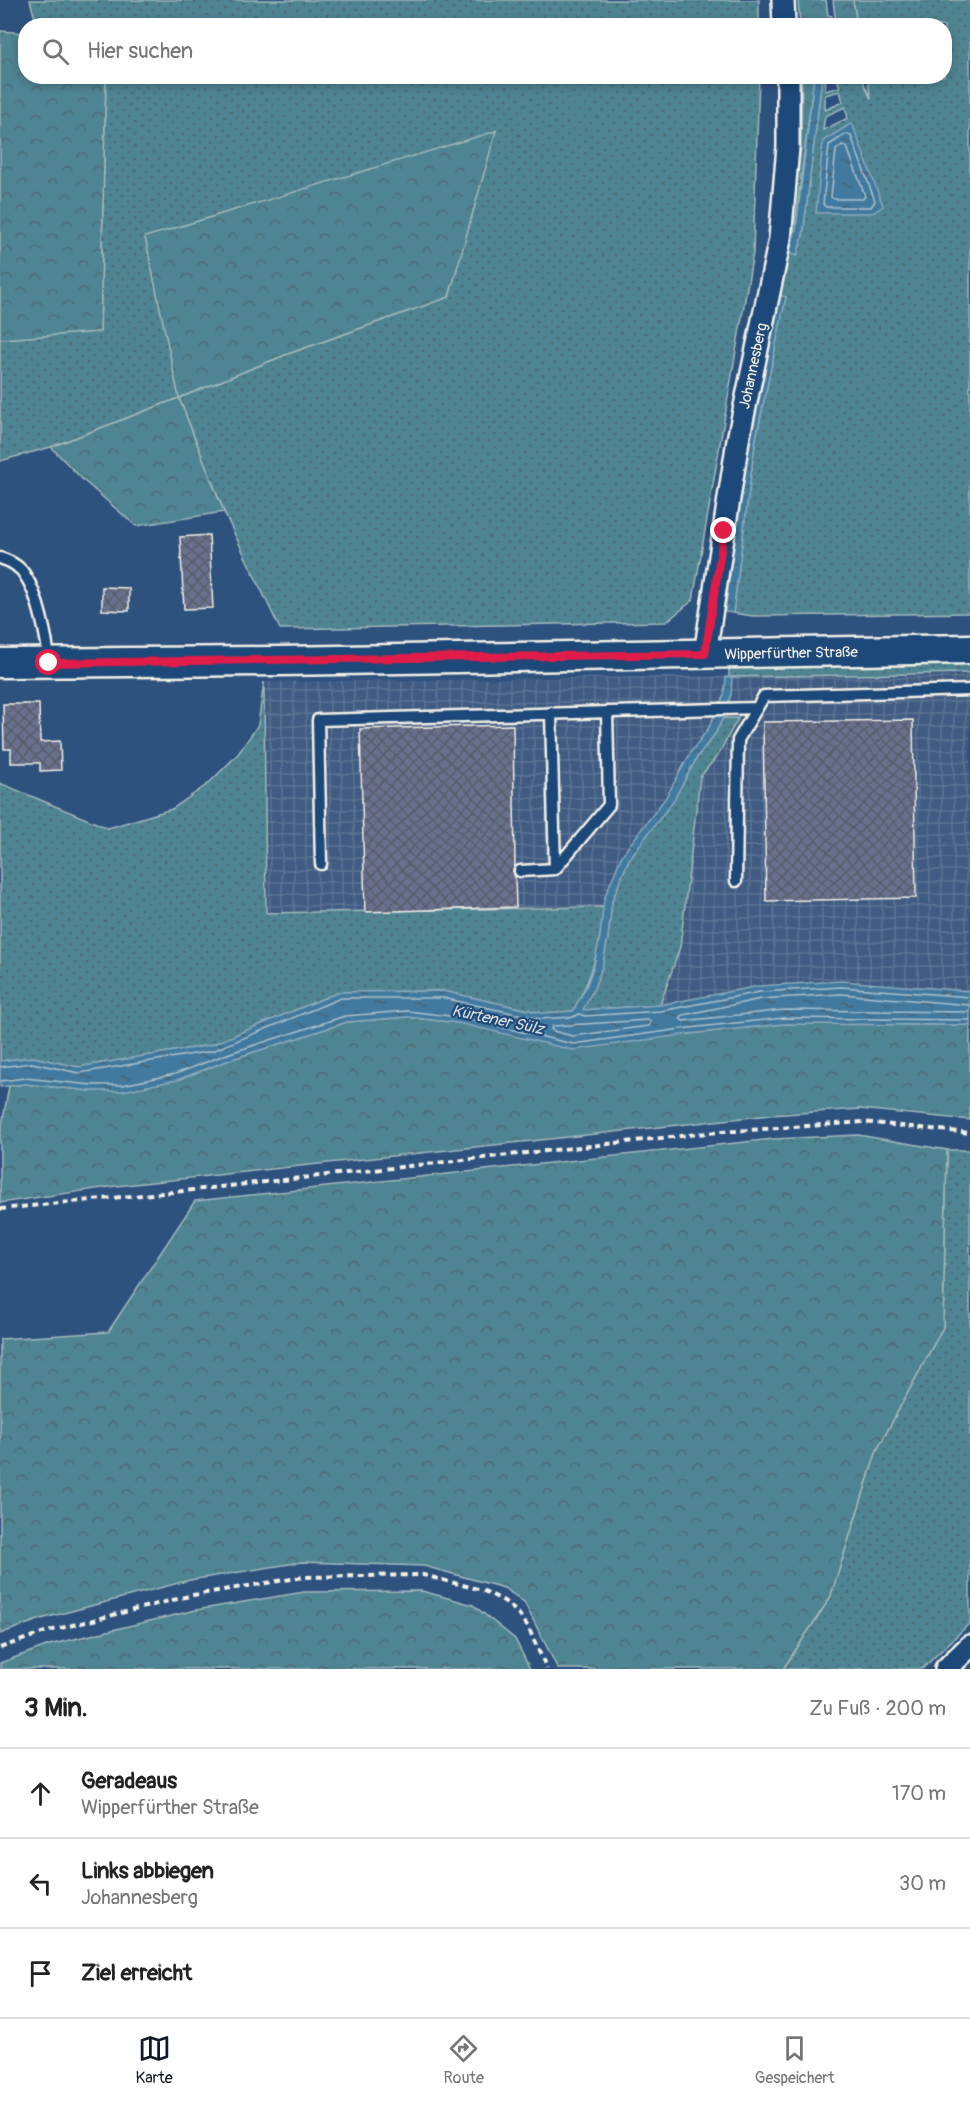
<!DOCTYPE html>
<html lang="de">
<head>
<meta charset="utf-8">
<style>
	body { margin:0; font-family:Pangolin,sans-serif; background:#f6f6f6; color:#222 }
	.stop { position:absolute; width:18px; height:18px; margin:-14px; border:4px solid #e11d48; border-radius:50%; background:#fff }
	.stop.end { background:#e11d48; border-color:#fff; box-shadow:0 2px 6px #0008 }
	.list { margin:0; padding:0; list-style:none }
	h2 { display:flex; justify-content:space-between; align-items:center; height:78px; margin:0; padding:0 24px; font-size:26px }
	h2 small { font-size:20px; font-weight:400; color:#767676 }
	.list li { display:grid; grid-template-columns:39px 1fr auto; gap:18px; align-items:center; box-sizing:border-box; height:90px; padding:0 24px; border-top:2px solid #e0e0e0 }
	.list b { display:block; font-size:22px; white-space:nowrap }
	.list p { margin:0; font-size:20px; white-space:nowrap; color:#767676 }
	.list em { font-size:20px; font-style:normal; color:#767676 }
	.icon { flex:none; width:33px; height:33px; fill:none; stroke:currentColor; stroke-width:2; stroke-linecap:round; stroke-linejoin:round }
	.map { position:relative; flex:none; width:970px; height:1669px; overflow:hidden }
	.search { position:absolute; background:#fff; box-shadow:0 3px 9px #0003; left:18px; right:18px; top:18px; height:66px; display:flex; align-items:center; gap:15px; box-sizing:border-box; padding:0 21px; border-radius:24px; color:#767676; font-size:22px }
	.sheet { height:348px; background:#fff }
	nav { display:flex; justify-content:space-around; align-items:center; box-sizing:border-box; height:84px; border-top:2px solid #e0e0e0; background:#fff; font-size:16px; color:#767676 }
	nav a { display:grid; justify-items:center; gap:3px }
	nav .on { color:#111827 }
	.map>svg:first-child { display:block }
	.industrial { fill:url(#industrial-grid) }
	.grass { fill:url(#grass-dots); stroke:#a2babd; stroke-width:1.5; fill-rule:evenodd }
	.forest { fill:url(#forest-crowns); stroke:#a2babd; stroke-width:1.5 }
	.water { fill:url(#water-ripples); stroke:#89aabc; stroke-width:1.5 }
	.lines { fill:none; stroke-linecap:round; stroke-linejoin:round }
	.shore { stroke:#adc1cb; stroke-width:1.5 }
	.building { fill:url(#building-cross-hatch); stroke:#f4f1e8; stroke-width:1.5 }
	.lane-casing { stroke:#f4f1e8; stroke-width:15 }
	.street-casing { stroke:#f4f1e8; stroke-width:26 }
	.secondary-casing { stroke:#f4f1e8; stroke-width:33 }
	.path { stroke:#f4f1e8; stroke-width:4; stroke-dasharray:6 4.5; stroke-linecap:butt }
	.lane { stroke:#1f4a7a; stroke-width:10 }
	.street { stroke:#1f4a7a; stroke-width:21 }
	.secondary { stroke:#1f4a7a; stroke-width:28 }
	.route { stroke:#e11d48; stroke-width:8 }
	.labels { text-anchor:middle; stroke-width:4.5; stroke-linejoin:round; paint-order:stroke }
	.street-label { font-size:15px; fill:#f4f1e8; stroke:#1f4a7a }
	.water-label { font-size:16px; font-style:italic; fill:#d9dfdd; stroke:#1f4a7a }
</style>
</head>
<body>
<div class="map">
<svg width="970" height="1669" viewBox="0 0 970 1669">
	<defs>
		<pattern id="industrial-grid" width="8" height="8" patternUnits="userSpaceOnUse" patternTransform="scale(1.5)"><rect width="8" height="8" fill="#3f5b82"/><path d="M0 4h8M4 0v8" fill="none" stroke="#5b7394"/></pattern>
		<pattern id="grass-dots" width="8" height="8" patternUnits="userSpaceOnUse" patternTransform="scale(1.5)"><rect width="8" height="8" fill="#4f8492"/><path d="M2 2h.1M6 6h.1" fill="none" stroke="#4d6c74" stroke-width="1.8" stroke-linecap="round"/></pattern>
		<pattern id="forest-crowns" width="20" height="18" patternUnits="userSpaceOnUse" patternTransform="scale(1.5)"><rect width="20" height="18" fill="#4f8492"/><path d="M2 6a3 3 0 1 1 6 0M12 15a3 3 0 1 1 6 0" fill="none" stroke="#4d6c74"/></pattern>
		<pattern id="water-ripples" width="26" height="14" patternUnits="userSpaceOnUse" patternTransform="scale(1.5)"><rect width="26" height="14" fill="#427a9f"/><path d="M2 4q2-2 4 0t4 0M15 11q2-2 4 0t4 0" fill="none" stroke="#456477"/></pattern>
		<pattern id="building-cross-hatch" width="8" height="8" patternUnits="userSpaceOnUse" patternTransform="scale(1.5)"><rect width="8" height="8" fill="#68708d"/><path d="M0 0l8 8M0 8l8-8" fill="none" stroke="#585c6a"/></pattern>
	</defs>
	<rect width="100%" height="100%" fill="#2e527e"/>
	<filter id="ink" filterUnits="userSpaceOnUse"><feTurbulence type="fractalNoise" baseFrequency=".0167" numOctaves="2"/><feDisplacementMap in="SourceGraphic" scale="12" xChannelSelector="R" yChannelSelector="G"/><feConvolveMatrix kernelMatrix="1 2 1 2 8 2 1 2 1" color-interpolation-filters="sRGB"/></filter>
	<g filter="url(#ink)">
		<path class="industrial" d="M 970,673 L 970,991 L 841,981 L 759,986 L 660,1005 L 680,947 L 700,777 L 718,755 L 737,718 L 715,719 L 691,752 L 604,899 L 604,907 L 266,913 L 264,682 Z"/>
		<path class="grass" d="M 30,0 L 759,0 L 759,25 L 37,26 Z
			M 853,0 L 970,0 L 970,613 L 753,616 L 733,613 L 755,443 L 786,297 L 778,296 L 788,240 L 793,240 L 790,253 L 797,256 L 803,235 L 822,77 L 826,77 L 825,91 L 840,87 L 836,77 L 861,77 L 871,99 L 867,77 L 944,76 L 944,26 L 857,25 ZM 840,91 L 843,102 L 825,110 L 825,95 ZM 845,107 L 848,118 L 823,130 L 825,116 Z
			M 106,77 L 759,77 L 753,253 L 693,600 L 666,622 L 280,629 L 224,512 L 179,398 L 51,447 L 0,461 L 0,339 L 100,331 ZM 495,131 L 449,297 L 285,355 L 179,398 Z
			M 970,662 L 970,673 L 729,677 L 729,666 Z
			M 264,682 L 266,913 L 604,907 C 599,950 594,973 573,1011 L 542,1013 L 443,991 L 339,992 L 211,1045 L 78,1067 L 33,1057 L 0,1061 L 0,783 L 108,828 L 172,809 L 208,784 L 238,754 L 258,725 Z
			M 723,718 L 738,718 L 718,755 L 700,777 L 680,947 L 660,1005 L 582,1010 L 594,988 L 602,967 L 608,938 L 612,901 L 629,859 L 672,801 L 698,756 L 715,734 Z
			M 947,1150 L 970,1150 L 970,1623 L 922,1669 L 783,1669 L 830,1598 L 877,1450 L 943,1327 Z"/>
		<path class="forest" d="M 798,0 L 826,0 L 828,15 L 832,16 L 829,25 L 800,25 Z
			M 833,0 L 853,0 L 857,25 L 840,25 L 835,16 Z
			M 0,31 L 25,33 L 26,76 L 106,77 L 100,332 L 0,339 Z
			M 802,77 L 814,77 L 793,240 L 788,240 L 801,147 Z
			M 496,131 L 449,297 L 285,355 L 179,398 L 224,512 L 136,526 L 83,480 L 51,447 L 179,398 L 145,237 Z
			M 407,1017 L 458,1023 L 689,1034 L 784,1024 L 970,1025 L 970,1120 L 860,1109 L 770,1115 L 116,1186 L 0,1203 L 0,1136 L 9,1086 L 25,1084 L 92,1091 L 177,1080 L 232,1059 L 347,1022 Z
			M 858,1135 L 947,1150 L 943,1327 L 877,1450 L 830,1598 L 783,1669 L 558,1669 L 524,1602 L 504,1588 L 424,1566 L 302,1562 L 190,1580 L 41,1619 L 0,1634 L 0,1339 L 108,1332 L 195,1201 L 773,1139 Z
			M 422,1591 L 473,1605 L 515,1639 L 530,1669 L 0,1669 L 0,1663 L 49,1645 L 196,1610 L 304,1592 Z"/>
		<path class="water" d="M 814,77 L 822,77 L 803,235 L 797,256 L 789,253 L 796,229 Z
			M 852,123 L 883,206 L 873,213 L 816,213 L 823,141 Z
			M 778,295 L 786,297 L 755,443 L 733,613 L 725,612 L 747,442 Z
			M 726,677 L 732,677 L 731,695 L 723,718 L 715,734 L 698,756 L 673,801 L 629,859 L 612,901 L 608,938 L 602,967 L 594,988 L 583,1010 L 660,1005 L 759,986 L 841,981 L 970,991 L 970,1025 L 784,1024 L 689,1034 L 573,1050 L 458,1023 L 407,1017 L 347,1022 L 232,1059 L 177,1080 L 123,1091 L 92,1091 L 25,1084 L 0,1087 L 0,1061 L 33,1057 L 78,1067 L 211,1045 L 339,992 L 443,991 L 542,1013 L 573,1011 L 587,985 L 594,965 L 600,937 L 604,899 L 622,855 L 666,797 L 691,752 L 708,729 L 724,695 Z"/>
		<g class="lines">
			<path class="shore" d="M 846,134 L 851,136 L 875,201 L 871,207 L 826,207 L 823,204 L 829,145 Z
				M 842,145 L 847,147 L 865,196 L 863,199 L 834,199 L 831,197 L 836,150 Z
				M 970,1005 L 841,994 L 761,999 L 683,1015 L 680,1018 L 683,1021 L 784,1010 L 970,1012
				M 648,1020 L 651,1022 L 649,1026 L 573,1036 L 553,1031 L 551,1029 L 553,1026 Z
				M 0,1067 L 32,1063 L 79,1073 L 212,1051 L 341,998 L 443,998 L 540,1019 L 573,1017 L 579,1014 L 585,1016 L 661,1011 L 760,992 L 841,987 L 970,997
				M 0,1081 L 25,1078 L 92,1085 L 123,1085 L 175,1074 L 230,1053 L 345,1016 L 407,1011 L 459,1017 L 573,1044 L 689,1028 L 784,1018 L 970,1020"/>
		</g>
		<path class="building" d="M 209,535 L 213,608 L 184,609 L 180,537 Z
			M 102,587 L 129,588 L 129,611 L 102,610 Z
			M 3,704 L 39,704 L 40,742 L 60,741 L 61,770 L 40,771 L 40,763 L 11,763 L 11,749 L 4,749 Z
			M 913,720 L 916,898 L 766,901 L 763,722 Z
			M 513,725 L 515,865 L 513,871 L 515,877 L 516,907 L 365,912 L 360,729 Z"/>
		<g class="lines">
			<defs>
				<path id="lane" d="M 0,558 C 10,561 21,567 26,577 C 38,595 48,641 49,663
					M 321,864 L 318,720 L 757,708
					M 555,869 L 609,805 L 607,712
					M 520,871 L 555,869 L 551,713
					M 736,881 L 738,740 L 764,696 L 970,690"/>
				<path id="street" d="M 783,0 L 784,26
					M 705,654 L 738,440 L 780,239 L 788,147 L 788,76
					M 946,1669 L 970,1646"/>
				<path id="secondary" d="M 0,663 L 280,661 L 970,649"/>
			</defs>
			<use href="#lane" class="lane-casing"/>
			<use href="#street" class="street-casing"/>
			<use href="#secondary" class="secondary-casing"/>
			<path class="path" d="M 0,1209 L 193,1190 L 707,1133 L 863,1122 L 970,1133
				M 0,1648 L 45,1632 L 193,1595 L 303,1577 L 423,1575 L 482,1590 L 504,1601 L 518,1613 L 528,1627 L 547,1669"/>
			<use href="#lane" class="lane"/>
			<use href="#street" class="street"/>
			<use href="#secondary" class="secondary"/>
		</g>
	</g>
	<g class="lines" filter="url(#ink)">
		<path class="route" d="M 49,663 L 705,654 L 724,531"/>
	</g>
	<g class="labels">
		<g class="street-label">
			<text transform="translate(753 366) rotate(-78)" y="5">Johannesberg</text>
			<text transform="translate(791 653) rotate(-1)" y="5">Wipperfürther Straße</text>
		</g>
		<g class="water-label">
			<text transform="translate(498 1019) rotate(12)" y="6">Kürtener Sülz</text>
		</g>
	</g>
</svg>
<div class="stop" style="left:49px;top:663px"></div>
<div class="stop end" style="left:724px;top:531px"></div>
<div class="search"><svg class="icon" aria-label="search" viewBox="0 0 24 24"><circle cx="10" cy="10" r="6"/><path d="M15 15l6 6"/></svg>Hier suchen</div>
</div>
<section class="sheet">
<h2>3 Min.<small>Zu Fuß · 200 m</small></h2>
<ul class="list">
<li><svg class="icon" aria-label="ahead" viewBox="0 0 24 24"><path d="M12 20V5M6 11l6-6 6 6"/></svg><div><b>Geradeaus</b><p>Wipperfürther Straße</p></div><em>170 m</em></li>
<li><svg class="icon" aria-label="left" viewBox="0 0 24 24"><path d="M17 20v-9H6M10 6l-5 5 5 5"/></svg><div><b>Links abbiegen</b><p>Johannesberg</p></div><em>30 m</em></li>
<li><svg class="icon" aria-label="arrive" viewBox="0 0 24 24"><path d="M6 21V4h12l-3 4 3 4H6"/></svg><div><b>Ziel erreicht</b></div></li>
</ul>
</section>
<nav>
<a class="on"><svg class="icon" aria-label="map" viewBox="0 0 24 24"><path d="M3 6l6-2 6 2 6-2v14l-6 2-6-2-6 2zM9 4v14M15 6v14"/></svg>Karte</a>
<a><svg class="icon" aria-label="directions" viewBox="0 0 24 24"><path d="M12 3l9 9-9 9-9-9zM9 14v-3h6M13 9l2 2-2 2"/></svg>Route</a>
<a><svg class="icon" aria-label="saved" viewBox="0 0 24 24"><path d="M7 4h10v16l-5-4-5 4z"/></svg>Gespeichert</a>
</nav>
</body>
</html>
